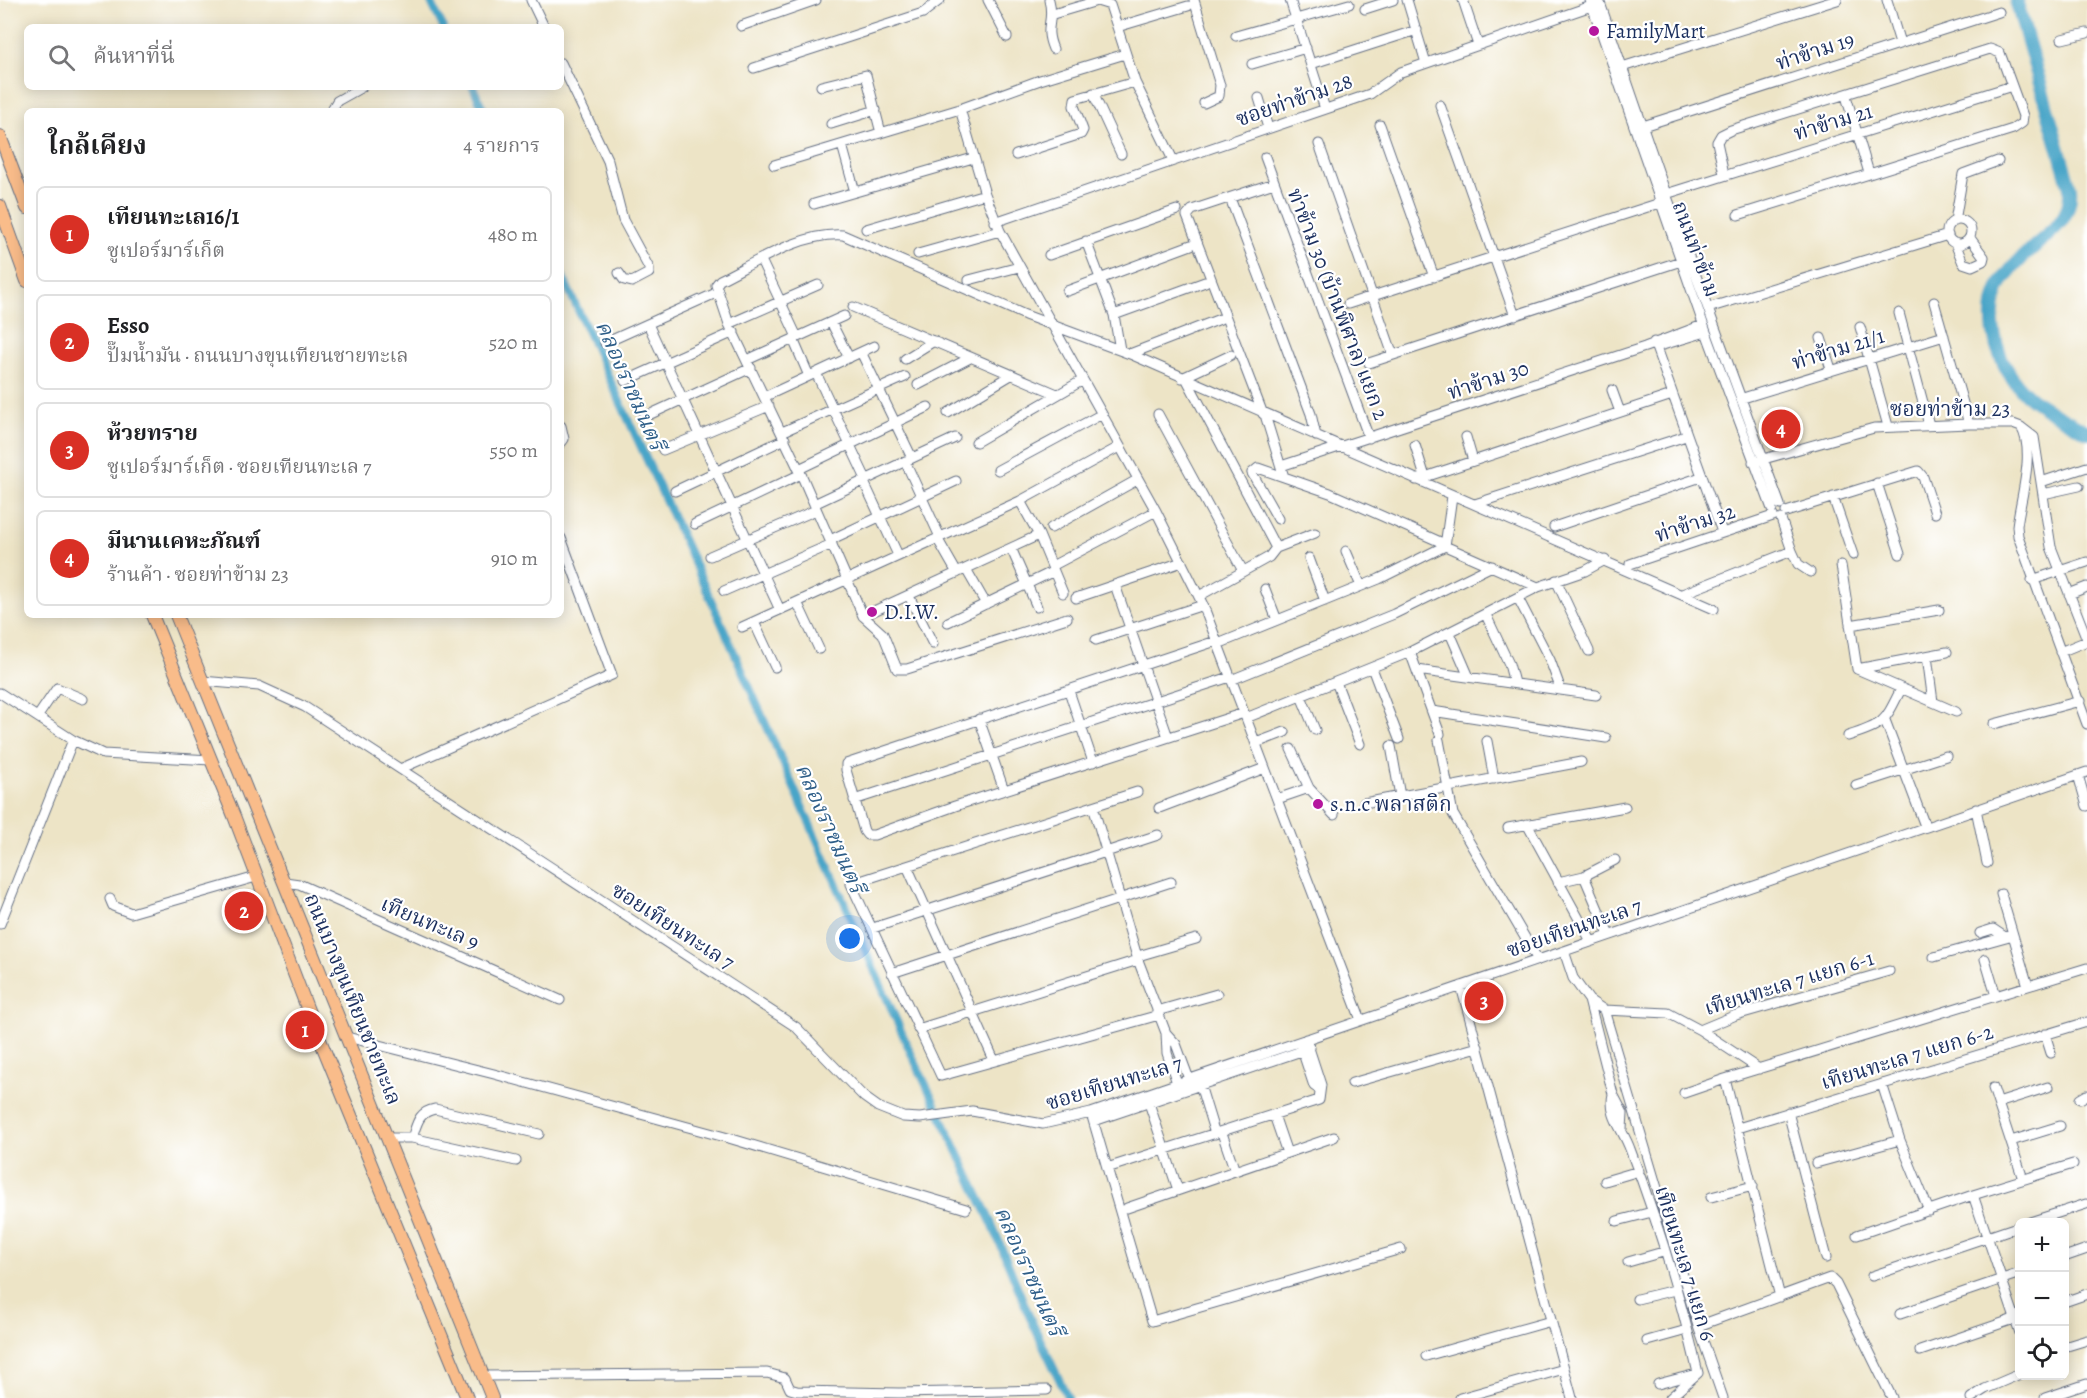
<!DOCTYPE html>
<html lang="th">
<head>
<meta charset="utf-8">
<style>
	body { margin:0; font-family:Alegreya,"Noto Serif Thai",serif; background:#f6f6f6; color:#202124 }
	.controls { position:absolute; right:18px; bottom:18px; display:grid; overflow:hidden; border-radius:9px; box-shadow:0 3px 15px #0003 }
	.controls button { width:54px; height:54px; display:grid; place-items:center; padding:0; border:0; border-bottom:2px solid #e0e0e0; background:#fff; color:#202124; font:30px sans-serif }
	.you { position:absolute; left:850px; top:939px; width:21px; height:21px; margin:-15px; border:4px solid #fff; border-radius:50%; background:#1a73e8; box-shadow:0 0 0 9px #1a73e833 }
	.badge { display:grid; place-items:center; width:39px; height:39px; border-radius:50%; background:#d93025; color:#fff; font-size:20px; font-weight:700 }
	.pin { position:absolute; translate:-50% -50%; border:3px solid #fff; box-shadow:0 2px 6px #0006 }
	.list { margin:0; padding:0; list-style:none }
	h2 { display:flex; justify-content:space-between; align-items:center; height:78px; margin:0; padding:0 24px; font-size:26px }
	h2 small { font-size:20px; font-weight:400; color:#757577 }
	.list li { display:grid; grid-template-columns:39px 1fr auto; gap:18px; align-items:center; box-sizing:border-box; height:96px; margin:0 12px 12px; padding:0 12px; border:2px solid #e0e0e0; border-radius:9px }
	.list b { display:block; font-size:22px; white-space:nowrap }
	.list p { margin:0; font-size:20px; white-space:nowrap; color:#757577 }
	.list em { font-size:20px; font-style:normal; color:#757577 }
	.icon { flex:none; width:33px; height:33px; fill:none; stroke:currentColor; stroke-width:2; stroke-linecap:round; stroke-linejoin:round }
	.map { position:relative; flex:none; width:2087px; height:1398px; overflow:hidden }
	.search { position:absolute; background:#fff; box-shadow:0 3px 15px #0003; left:24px; top:24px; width:540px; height:66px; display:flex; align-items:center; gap:15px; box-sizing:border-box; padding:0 21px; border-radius:9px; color:#757577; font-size:22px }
	.panel { position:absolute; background:#fff; box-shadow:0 3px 15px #0003; left:24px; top:108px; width:540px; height:510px; border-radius:9px }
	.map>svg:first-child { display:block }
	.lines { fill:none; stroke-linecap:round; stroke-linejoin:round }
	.canal { stroke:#4aa5c8; stroke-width:8 }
	.river { stroke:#4aa5c8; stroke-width:14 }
	.minor-casing { stroke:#646e82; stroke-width:11 }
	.major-casing { stroke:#646e82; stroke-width:14 }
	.minor { stroke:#fff; stroke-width:9 }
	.major { stroke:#f9bc8a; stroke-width:12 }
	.poi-dot { fill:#b5179e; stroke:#fff; stroke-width:2 }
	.labels { text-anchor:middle; stroke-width:4.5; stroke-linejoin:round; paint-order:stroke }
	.poi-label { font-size:21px; fill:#1b2f5e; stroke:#fff; text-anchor:start }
	.street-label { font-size:21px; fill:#1b2f5e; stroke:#fff }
	.water-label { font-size:22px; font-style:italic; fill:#2e5e88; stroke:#fff }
</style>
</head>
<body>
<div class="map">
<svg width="2087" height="1398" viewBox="0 0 2087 1398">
	<rect width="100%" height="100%" fill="#fff"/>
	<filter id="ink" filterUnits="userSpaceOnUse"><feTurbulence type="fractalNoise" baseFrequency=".0167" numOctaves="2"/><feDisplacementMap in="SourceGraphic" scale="12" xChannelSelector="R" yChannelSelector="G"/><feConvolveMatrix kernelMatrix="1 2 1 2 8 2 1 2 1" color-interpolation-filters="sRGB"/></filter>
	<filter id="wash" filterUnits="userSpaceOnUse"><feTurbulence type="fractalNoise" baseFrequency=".008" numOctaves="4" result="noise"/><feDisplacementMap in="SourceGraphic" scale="24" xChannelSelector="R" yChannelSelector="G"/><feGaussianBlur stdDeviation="1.35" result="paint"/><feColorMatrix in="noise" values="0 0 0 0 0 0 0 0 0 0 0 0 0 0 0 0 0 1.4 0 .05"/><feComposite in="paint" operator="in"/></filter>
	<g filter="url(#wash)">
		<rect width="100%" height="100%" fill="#ede4c6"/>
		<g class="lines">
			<path class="canal" d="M 430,0 L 443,27
				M 473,87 L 484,111
				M 561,273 L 712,602 L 910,1051 L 992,1224 L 1031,1320 L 1068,1398"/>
			<path class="river" d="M 2016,0 L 2070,188 C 2073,224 2043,236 2021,259 C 2015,265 2008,273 2003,280 C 1980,317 1999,374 2032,399 C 2049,412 2069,421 2087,432"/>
		</g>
	</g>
	<g filter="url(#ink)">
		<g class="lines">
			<defs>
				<path id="minor" d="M 531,0 L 544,27
					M 988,0 L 1007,37
					M 1049,0 C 1055,22 1043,25 1053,49
					M 1194,0 L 1220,85 L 1219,96 L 1204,103
					M 1290,0 L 1325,109
					M 1407,0 L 1426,63
					M 1463,0 L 1478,45
					M 1590,0 L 1706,332 L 1772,509
					M 1599,0 L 1666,194 L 1780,505
					M 1887,0 L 1900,43
					M 1365,9 L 1393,0
					M 1053,14 L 1097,1 L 1110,5 L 1135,82 L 1173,160
					M 741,26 L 816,0
					M 1117,27 L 1188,6
					M 1236,36 L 1349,4
					M 2062,39 L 2087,33
					M 561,63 L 608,161 L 623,220 L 649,268 L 649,273 L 632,282 L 624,280 L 619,273
					M 1252,64 L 1306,48
					M 1311,64 L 1417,30
					M 1622,67 L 1837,0
					M 754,68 L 923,13 L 940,0
					M 821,86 L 866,75 L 881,133
					M 1093,93 L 1121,154
					M 1846,96 L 1869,173
					M 1259,98 L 1268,128
					M 1440,105 L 1515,316
					M 960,109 L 985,194 L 1000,231 L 1156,511 L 1203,605 L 1361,1020
					M 331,111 L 337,101 L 362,87
					M 831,124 L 876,110
					M 1380,125 L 1434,277
					M 1643,126 L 1999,12
					M 1319,144 L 1393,355
					M 842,145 L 855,192
					M 1016,155 L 1081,134 L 1083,130 L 1074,106 L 1075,99 L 1135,82
					M 1265,157 L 1369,438
					M 774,165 L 960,109 L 1040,80 L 1125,54
					M 1724,174 L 1717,142 L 1721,135 L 1731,130 L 1990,49 L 2000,53 L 2023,116 L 2022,123 L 2013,129 L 1738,215
					M 1666,194 L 2012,86
					M 1230,198 L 1311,414 L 1316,436
					M 814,204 L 973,158
					M1947 232a12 12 0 1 1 24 0a12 12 0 1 1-24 0Z
					M 1955,221 L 1963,174 L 1998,161
					M 995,222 L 1370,94 L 1401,72 L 1600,3
					M 866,229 L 985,194
					M 1086,241 L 1114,315 L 1120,350
					M 1955,243 L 1963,263 L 1972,266 L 1983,261 L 1984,257 L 1970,238
					M 918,254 L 1000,231
					M 1049,255 L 1177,210
					M 761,260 L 797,337
					M 969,280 L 1019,267
					M 1067,291 L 1191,245
					M 1934,302 L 1969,424
					M 1348,304 L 1660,203
					M 853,307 L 1057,394
					M 1708,308 L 1948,235
					M 1899,313 L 1929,425
					M 1114,315 L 1205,282
					M 831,322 L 849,358
					M 648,324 L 780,610
					M 729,324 L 818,285
					M 1860,327 L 1888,426
					M 1821,338 L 1831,369
					M 793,339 L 809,376
					M 1654,342 L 1722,532
					M 605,343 L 716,293
					M 1656,347 L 1706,332
					M 861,352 L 912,458
					M 1130,354 L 1220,319
					M 905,359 L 934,341
					M 747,360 L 844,316
					M 1369,363 L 1681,261
					M 816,373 L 866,479
					M 1182,378 L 1231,355
					M 1187,380 L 1276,548
					M 625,381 L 734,332
					M 918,385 L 970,358
					M 1612,390 L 1620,412
					M 764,397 L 874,346
					M 1743,398 L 1944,336
					M 948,413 L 1011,375
					M 1158,414 L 1243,571
					M 1263,414 L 1187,216 L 1192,210 L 1274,183
					M 1265,415 L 1284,477 L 1330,493 L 1445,544
					M 642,418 L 751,368
					M 2021,427 L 2034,437 L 2051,547 L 2087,639
					M 782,432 L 905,377
					M 1466,437 L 1473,461
					M 976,442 L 1083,380
					M 561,443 L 564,439 L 561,426
					M 1415,445 L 1425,477
					M 663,450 L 769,406
					M 905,461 L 940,537
					M 1753,462 L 1874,428 L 1969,424 L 2013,424 L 2021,427 C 2036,452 2020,499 2017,526 L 2018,536 L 2087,724
					M 1281,466 L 1645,347 L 1703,325
					M 799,469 L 928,407
					M 998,470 L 1102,414
					M 863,480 L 898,555
					M 1416,480 L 1672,395
					M 2041,482 L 2087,467
					M 1877,483 L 1900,554
					M 675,491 L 785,439
					M 2043,494 L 2079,486
					M 1833,497 L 1853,555
					M 1020,501 L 1119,447
					M 814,504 L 955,438
					M 1475,504 L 1686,436
					M 1786,512 L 1918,471 L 1923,477 L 1935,513
					M 1278,519 L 1252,473 L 1258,468 L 1284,477
					M 695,524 L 801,474
					M 1554,527 L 1701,477
					M 1051,528 L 1137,480
					M 937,538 L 957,573
					M 830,540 L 956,481
					M 1445,546 L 1452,496
					M 1011,548 L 1037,607
					M 1346,551 L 1361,586
					M 1792,551 L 1798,564 L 1810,572
					M 710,556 L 816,510
					M 1309,558 L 1325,601
					M 1630,564 L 1773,516
					M 1841,565 L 1857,669
					M 1052,566 L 1156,511
					M 966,569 L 986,604
					M 1556,580 L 1589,651
					M 2032,580 L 2087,562
					M 1115,585 L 1168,737
					M 1265,589 L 1277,620
					M 724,591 L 832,544
					M 1682,594 L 1792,551 L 1781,519
					M 2069,594 L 2087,587
					M 909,596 L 933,644
					M 1199,596 L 1269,557 L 1276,548 L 1315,533
					M 1076,598 L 1182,562
					M 1518,598 L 1550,660 L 1561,690
					M 797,602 L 819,649
					M 1486,615 L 1509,664 L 1514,683
					M 863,616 L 1039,535
					M 1067,618 L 907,669 L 897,669 L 883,634 L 863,616 L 801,474 L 729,324 L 716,285 L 720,280 C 756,262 802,232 843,235 L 1025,315 L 1130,354 L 1714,609
					M 754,622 L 775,667
					M 948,622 L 1054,571
					M 1850,625 L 1939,610
					M 742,627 L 1020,501 L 1039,535 L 1063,593
					M 1450,633 L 1469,677
					M 1096,640 L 1203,605
					M 1216,641 L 846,764 L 846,770 L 864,831 L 867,835 L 874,835 L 955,806 L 1244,713
					M 1218,644 L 1379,579 L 1445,546 L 1538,587
					M 1410,652 L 1440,734
					M 2060,652 L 2087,641
					M 1372,668 L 1399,739
					M 1857,669 L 1933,702 L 1927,656
					M 1857,669 L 1947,652
					M 1417,670 L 1596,695
					M 1231,680 L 1394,614 L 1492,566
					M 202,681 L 259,686 L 305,707 L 796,1027 L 864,1097 L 878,1107 L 903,1117 L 920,1118 L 972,1111 L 1043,1124 L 1091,1113 L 2087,772
					M 1336,682 L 1360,744
					M 1069,691 L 1093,762
					M 0,693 L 73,740 L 103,754 L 211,760
					M 1301,696 L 1315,730
					M 1933,702 L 1956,712
					M 1432,711 L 1606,738
					M 38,716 L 57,688 L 83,699
					M 1246,718 L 1410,652 L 1538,587 L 1585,571 L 1605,560
					M 979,719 L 1004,790
					M 1885,720 L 1925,826
					M 1994,724 L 2080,701
					M 1848,736 C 1885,724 1884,723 1901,689
					M 1439,740 L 1453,814 L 1538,960
					M 1487,741 L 1494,779
					M 1256,743 L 1285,732
					M 1391,746 L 1400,796
					M 1291,749 L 1309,788 L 1334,815
					M 400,769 L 612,675 L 561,538
					M 2078,775 L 2087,806
					M 1856,785 L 1946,756
					M 1137,792 L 851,884 L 941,1076 L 1159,1015
					M 1277,799 L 1309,788
					M 854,800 L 1230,677
					M 1364,803 L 1581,762
					M 1093,806 L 1138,960 L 1166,1033 L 1167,1053 L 1177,1083
					M 1159,808 L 1265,768
					M 1976,809 L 1987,863
					M 1527,824 L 1591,941
					M 1508,828 L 1625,807
					M 907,866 L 994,1060
					M 1584,876 L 1609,935
					M 285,882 L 299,884 L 560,1000
					M 1558,882 L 1584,876 L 1615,860
					M 2001,894 L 2028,986
					M 110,899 L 113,906 L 131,913 L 256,877
					M 0,924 L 73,740
					M 873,928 L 1158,835
					M 1980,933 L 1993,929 L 2005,937
					M 1564,951 L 1573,978 L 1589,1000 L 1613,1094 L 1623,1113 L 1622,1129
					M 1138,956 L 1196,939
					M 1934,957 L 2013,935
					M 1985,959 L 1996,996
					M 892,973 L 1171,882
					M 1461,986 L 1572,1398
					M 1589,1000 L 1604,1010 L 1668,1013 L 1700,1030 L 1759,1069
					M 1604,1010 L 1698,1326 L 1723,1398
					M 1157,1011 L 1217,994
					M 918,1029 L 1138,960
					M 1700,1030 L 1736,1015 L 1889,971
					M 1166,1033 L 1176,1044 L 1189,1079
					M 2045,1034 L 2051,1053
					M 347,1037 L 494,1074 L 732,1139 L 966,1209
					M 1301,1047 L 1314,1086 L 1320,1090
					M 1352,1083 L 1478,1047
					M 1882,1084 L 1900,1140 L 1929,1211
					M 1200,1085 L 1215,1134
					M 1993,1088 L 2023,1179
					M 1684,1093 L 1725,1079
					M 1613,1094 C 1608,1116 1623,1129 1630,1149 C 1657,1219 1681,1300 1698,1373 L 1670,1398
					M 2080,1099 L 2087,1095
					M 1149,1103 L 1178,1190
					M 1998,1103 L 2048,1087
					M 1788,1112 L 1826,1258
					M 1091,1113 L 1152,1321 L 1401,1249
					M 1274,1115 L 1287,1153
					M 1094,1121 L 1310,1048
					M 1738,1128 L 2087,1022
					M 1222,1133 L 1235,1171
					M 388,1138 L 412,1138 L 516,1161
					M 412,1138 C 417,1124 418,1112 435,1109 L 539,1134
					M 2011,1141 L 2060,1126
					M 1816,1163 L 1900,1140
					M 1107,1168 L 1319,1100 L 1321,1085 L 1306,1039
					M 1605,1181 L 1639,1171
					M 1973,1195 L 2073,1164
					M 1711,1197 L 1753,1186
					M 1127,1208 L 1334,1137
					M 1617,1221 L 1652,1212
					M 2030,1222 L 2086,1204
					M 1857,1235 L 1973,1195 L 2020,1333
					M 2064,1257 L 2087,1249
					M 1628,1262 L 1663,1252
					M 1872,1276 L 2020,1226
					M 1780,1297 L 1725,1079 L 2087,968
					M 1637,1299 L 1675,1290
					M 2064,1302 L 2087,1294
					M 1900,1314 L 2020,1273
					M 1698,1326 L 1830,1278 L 1836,1284 L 1892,1398
					M 1647,1341 L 1687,1330
					M 2064,1347 L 2087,1340
					M 1920,1351 L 2020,1317
					M 1426,1356 L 1551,1321
					M 484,1376 L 767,1373 L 785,1378 L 790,1389 L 797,1391 L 899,1393 L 1047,1390
					M 1658,1384 L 1696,1374
					M 1460,1398 L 1564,1369
					M 1971,1398 L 1985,1389 L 2020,1374
					M 2045,1398 L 2087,1384"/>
				<path id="major" d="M 0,136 L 27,208
					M 0,206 L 27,281
					M 152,615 L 234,816 L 309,1013 L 467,1398
					M 176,615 L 492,1398"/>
			</defs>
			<use href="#minor" class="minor-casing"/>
			<use href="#major" class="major-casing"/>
			<use href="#minor" class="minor"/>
			<use href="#major" class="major"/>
		</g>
	</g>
	<g class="poi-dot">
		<circle cx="1594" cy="31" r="6"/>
		<circle cx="872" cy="612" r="6"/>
		<circle cx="1318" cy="804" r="6"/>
	</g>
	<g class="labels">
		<g class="poi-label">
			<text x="1606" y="38">FamilyMart</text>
			<text x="884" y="619">D.I.W.</text>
			<text x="1330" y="811">s.n.c พลาสติก</text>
		</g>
		<g class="street-label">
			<text transform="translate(1815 51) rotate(-18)" y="7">ท่าข้าม 19</text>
			<text transform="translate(1294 100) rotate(-19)" y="7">ซอยท่าข้าม 28</text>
			<text transform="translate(1833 122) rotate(-17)" y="7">ท่าข้าม 21</text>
			<text transform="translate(1696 249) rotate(70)" y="7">ถนนท่าข้าม</text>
			<text transform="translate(1338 304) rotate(69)" y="7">ท่าข้าม 30 (บ้านพิศาล) แยก 2</text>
			<text transform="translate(1838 349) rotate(-17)" y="7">ท่าข้าม 21/1</text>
			<text transform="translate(1488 380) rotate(-18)" y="7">ท่าข้าม 30</text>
			<text x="1950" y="416">ซอยท่าข้าม 23</text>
			<text transform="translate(1695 523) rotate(-18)" y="7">ท่าข้าม 32</text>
			<text transform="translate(430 923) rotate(23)" y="7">เทียนทะเล 9</text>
			<text transform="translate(673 926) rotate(33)" y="7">ซอยเทียนทะเล 7</text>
			<text transform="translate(1574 928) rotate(-19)" y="7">ซอยเทียนทะเล 7</text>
			<text transform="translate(1789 983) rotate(-17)" y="7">เทียนทะเล 7 แยก 6-1</text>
			<text transform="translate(353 999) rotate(68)" y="7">ถนนบางขุนเทียนชายทะเล</text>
			<text transform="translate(1907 1057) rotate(-17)" y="7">เทียนทะเล 7 แยก 6-2</text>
			<text transform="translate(1114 1083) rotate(-17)" y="7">ซอยเทียนทะเล 7</text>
			<text transform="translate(1685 1263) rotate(73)" y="7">เทียนทะเล 7 แยก 6</text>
		</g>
		<g class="water-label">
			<text transform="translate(631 385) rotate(66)" y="8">คลองราชมนตรี</text>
			<text transform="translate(831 828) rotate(66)" y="8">คลองราชมนตรี</text>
			<text transform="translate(1030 1271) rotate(66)" y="8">คลองราชมนตรี</text>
		</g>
	</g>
</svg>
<div class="controls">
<button>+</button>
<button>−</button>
<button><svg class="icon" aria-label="locate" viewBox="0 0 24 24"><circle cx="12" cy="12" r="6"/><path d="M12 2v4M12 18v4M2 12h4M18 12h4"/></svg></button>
</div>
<div class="you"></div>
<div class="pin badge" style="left:305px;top:1030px">1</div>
<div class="pin badge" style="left:244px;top:911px">2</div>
<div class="pin badge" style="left:1484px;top:1001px">3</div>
<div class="pin badge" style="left:1781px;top:429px">4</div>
<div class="search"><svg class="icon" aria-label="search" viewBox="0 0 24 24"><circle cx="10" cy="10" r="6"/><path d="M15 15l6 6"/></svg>ค้นหาที่นี่</div>
<section class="panel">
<h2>ใกล้เคียง<small>4 รายการ</small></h2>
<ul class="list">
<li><span class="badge">1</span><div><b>เทียนทะเล16/1</b><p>ซูเปอร์มาร์เก็ต</p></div><em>480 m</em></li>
<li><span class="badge">2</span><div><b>Esso</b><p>ปั๊มน้ำมัน · ถนนบางขุนเทียนชายทะเล</p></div><em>520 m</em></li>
<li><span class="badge">3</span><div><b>ห้วยทราย</b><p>ซูเปอร์มาร์เก็ต · ซอยเทียนทะเล 7</p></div><em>550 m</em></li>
<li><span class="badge">4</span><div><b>มีนานเคหะภัณฑ์</b><p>ร้านค้า · ซอยท่าข้าม 23</p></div><em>910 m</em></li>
</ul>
</section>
</div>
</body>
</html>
